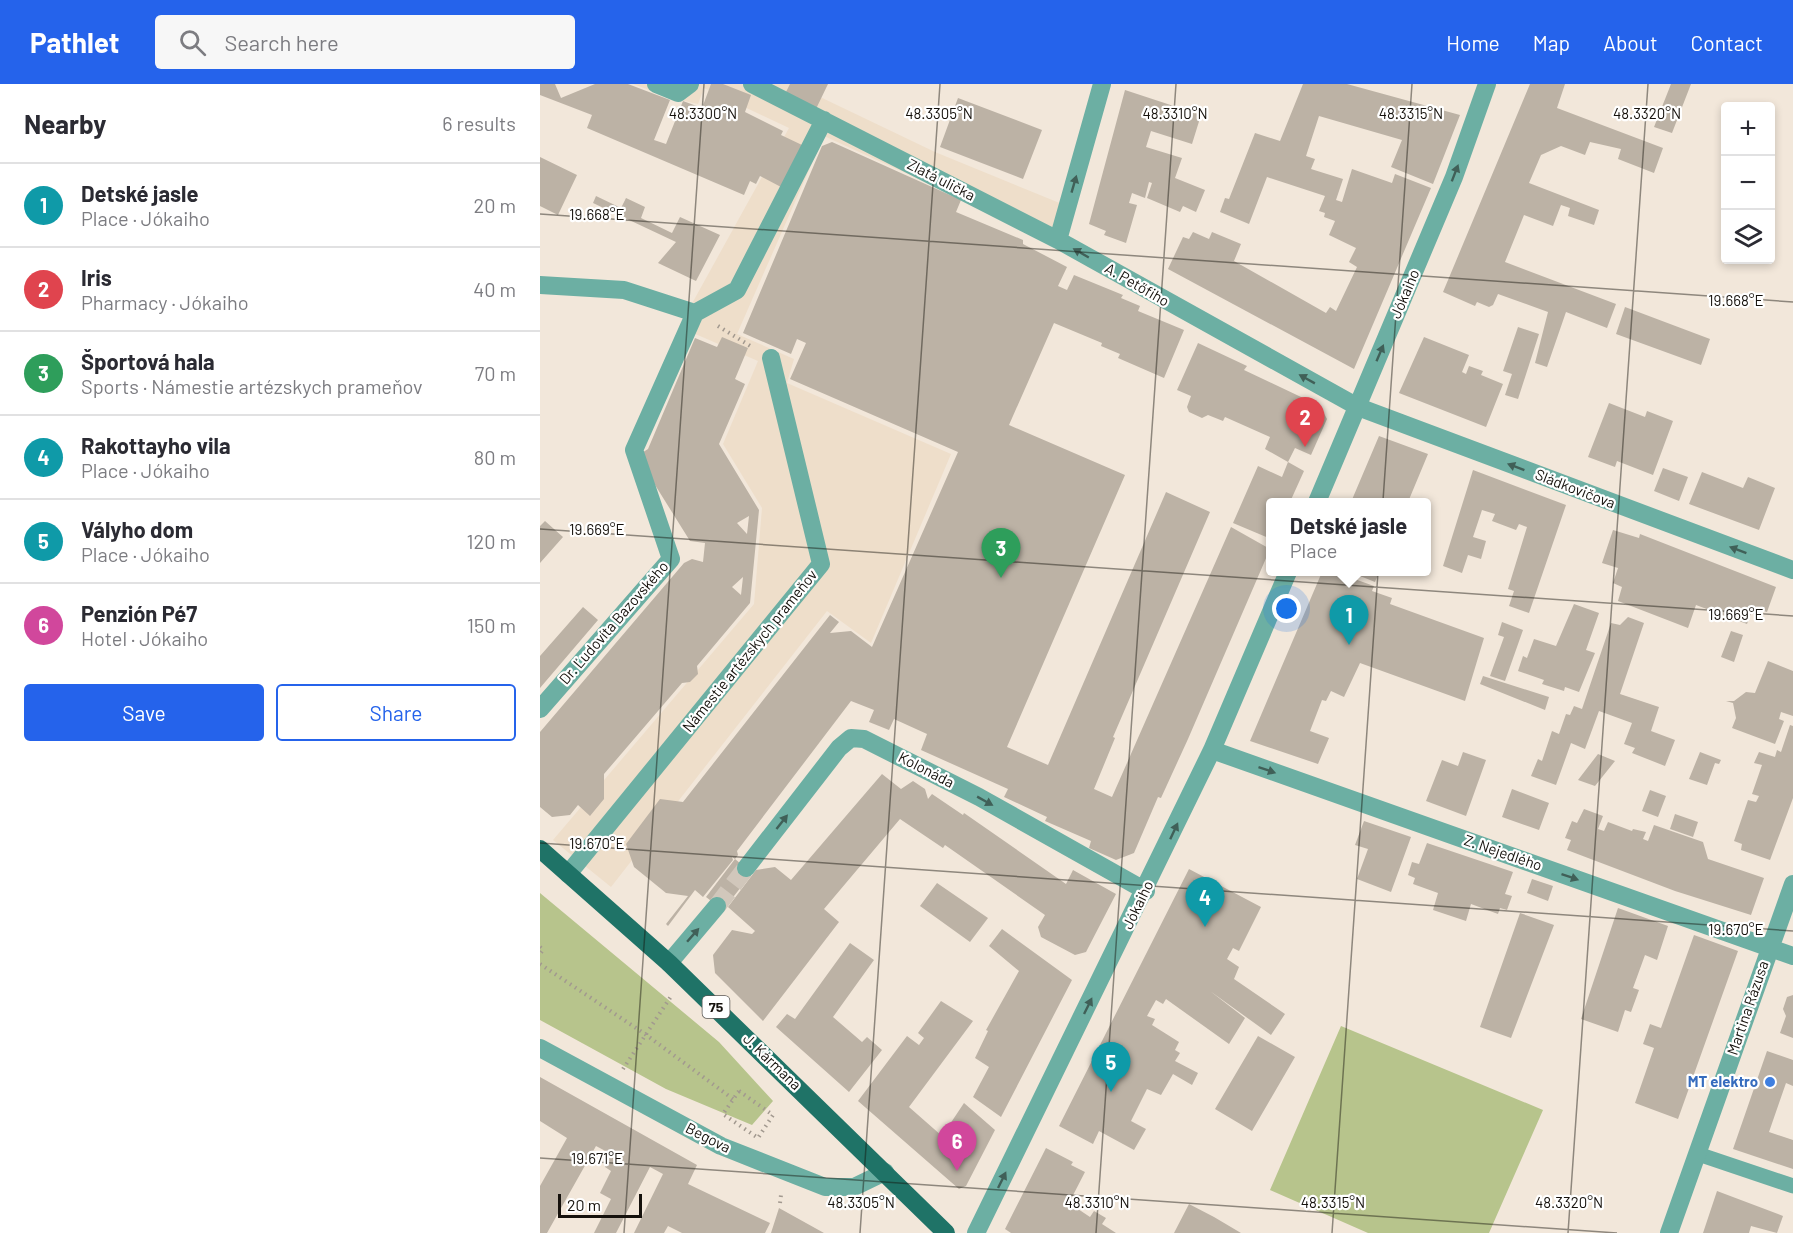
<!DOCTYPE html>
<html lang="en">
<head>
<meta charset="utf-8">
<style>
	body { margin:0; font-family:Barlow,sans-serif; background:#f7f7f7; color:#2b2b33 }
	.controls { position:absolute; right:18px; top:18px; display:grid; overflow:hidden; border-radius:6px; box-shadow:0 3px 9px #0003 }
	.controls button { width:54px; height:54px; display:grid; place-items:center; padding:0; border:0; border-bottom:2px solid #e1e1e2; background:#fff; color:#2b2b33; font:30px sans-serif }
	.scale { position:absolute; left:18px; bottom:15px; width:84px; box-sizing:border-box; padding-left:6px; border:3px solid #15110c; border-top:0; font-size:16px; line-height:21px; white-space:nowrap; color:#15110c; -webkit-text-stroke:4px #fff; paint-order:stroke }
	.you { position:absolute; left:747px; top:525px; width:21px; height:21px; margin:-15px; border:4px solid #fff; border-radius:50%; background:#1a73e8; box-shadow:0 0 0 9px #1a73e833 }
	.badge { display:grid; place-items:center; width:39px; height:39px; border-radius:50%; background:#2563eb; color:#fff; font-size:20px; font-weight:700 }
	.pin { position:absolute; translate:-50% -50px; filter:drop-shadow(0 2px 3px #0008) }
	.pin::after { content:''; position:absolute; top:32px; width:21px; height:18px; background:inherit; clip-path:polygon(0 0,100% 0,50% 100%) }
	.popup { position:absolute; left:726px; top:414px; width:165px; height:78px; box-sizing:border-box; display:grid; place-content:center; border-radius:6px; background:#fff; filter:drop-shadow(0 2px 4px #0005); font-size:20px; white-space:nowrap; color:#7c7c81 }
	.popup b { font-size:22px; color:#2b2b33 }
	.popup::after { content:''; position:absolute; left:50%; top:100%; margin-left:-12px; border:12px solid transparent; border-top-color:#fff }
	.list { margin:0; padding:0; list-style:none }
	h2 { display:flex; justify-content:space-between; align-items:center; height:78px; margin:0; padding:0 24px; font-size:26px }
	h2 small { font-size:20px; font-weight:400; color:#7c7c81 }
	.list li { display:grid; grid-template-columns:39px 1fr auto; gap:18px; align-items:center; box-sizing:border-box; height:84px; padding:0 24px; border-top:2px solid #e1e1e2 }
	.list b { display:block; font-size:22px; white-space:nowrap }
	.list p { margin:0; font-size:20px; white-space:nowrap; color:#7c7c81 }
	.list em { font-size:20px; font-style:normal; color:#7c7c81 }
	.actions { display:flex; gap:12px; padding:18px 24px }
	.actions a { flex:1; padding:14px 0; border:2px solid #2563eb; border-radius:6px; text-align:center; font-size:21px; color:#2563eb }
	.actions .main { background:#2563eb; color:#fff }
	.icon { flex:none; width:33px; height:33px; fill:none; stroke:currentColor; stroke-width:2; stroke-linecap:round; stroke-linejoin:round }
	.map { position:relative; flex:none; width:1253px; height:1149px; overflow:hidden }
	header { display:flex; align-items:center; gap:36px; box-sizing:border-box; height:84px; padding:0 30px; background:#2563eb; color:#fff }
	header strong { font-size:28px }
	nav { display:flex; gap:33px; margin-inline-start:auto; font-size:21px }
	.search { width:420px; height:54px; background:#f7f7f7; display:flex; align-items:center; gap:15px; box-sizing:border-box; padding:0 21px; border-radius:6px; color:#7c7c81; font-size:22px }
	main { display:flex }
	aside { flex:1; background:#fff }
	.map>svg:first-child { display:block }
	.built { fill:#eedeca }
	.green { fill:#b7c48c }
	.building { fill:#bcb2a5; fill-rule:evenodd }
	.lines { fill:none; stroke-linecap:round; stroke-linejoin:round }
	.street-tunnel { stroke:#d1c7bb; stroke-width:18; stroke-dasharray:18 9; stroke-linecap:butt }
	.path { stroke:#a2998f; stroke-width:4; stroke-dasharray:1.5 4.5; stroke-linecap:butt }
	.lane { stroke:#6cafa3; stroke-width:15 }
	.street { stroke:#6cafa3; stroke-width:18 }
	.primary { stroke:#1f7367; stroke-width:18 }
	.oneway { fill:#406058 }
	.ticks { fill:none; stroke:#15110c; stroke-width:1.5; stroke-opacity:0.45 }
	.shop-dot { fill:#3f7fe0; stroke:#fff; stroke-width:2 }
	.labels { text-anchor:middle; stroke-width:4.5; stroke-linejoin:round; paint-order:stroke }
	.shield { fill:#fff; stroke:#5b5855; stroke-width:1.5 }
	.shield-label { font-size:14px; font-weight:bold; fill:#15110c }
	.street-label { font-size:15px; fill:#15110c; stroke:#fff }
	.shop-label { font-size:15px; font-weight:bold; fill:#366cbe; stroke:#fff; text-anchor:end }
	.ticks-label { font-size:15px; text-anchor:middle; fill:#15110c; stroke:#fff; stroke-width:4.5; stroke-linejoin:round; paint-order:stroke }
</style>
</head>
<body>
<header>
<strong>Pathlet</strong>
<div class="search"><svg class="icon" aria-label="search" viewBox="0 0 24 24"><circle cx="10" cy="10" r="6"/><path d="M15 15l6 6"/></svg>Search here</div>
<nav><a>Home</a><a>Map</a><a>About</a><a>Contact</a></nav>
</header>
<main>
<aside>
<h2>Nearby<small>6 results</small></h2>
<ul class="list">
<li><span class="badge" style="background:#0f9aa8">1</span><div><b>Detské jasle</b><p>Place · Jókaiho</p></div><em>20 m</em></li>
<li><span class="badge" style="background:#e0444e">2</span><div><b>Iris</b><p>Pharmacy · Jókaiho</p></div><em>40 m</em></li>
<li><span class="badge" style="background:#2e9e5b">3</span><div><b>Športová hala</b><p>Sports · Námestie artézskych prameňov</p></div><em>70 m</em></li>
<li><span class="badge" style="background:#0f9aa8">4</span><div><b>Rakottayho vila</b><p>Place · Jókaiho</p></div><em>80 m</em></li>
<li><span class="badge" style="background:#0f9aa8">5</span><div><b>Vályho dom</b><p>Place · Jókaiho</p></div><em>120 m</em></li>
<li><span class="badge" style="background:#d1479c">6</span><div><b>Penzión Pé7</b><p>Hotel · Jókaiho</p></div><em>150 m</em></li>
</ul>
<div class="actions"><a class="main">Save</a><a>Share</a></div>
</aside>
<div class="map">
<svg width="1253" height="1149" viewBox="0 0 1253 1149">
	<rect width="100%" height="100%" fill="#f2e7da"/>
	<path class="built" d="M 93,0 L 253,0 L 395,68 L 522,120 L 513,156 L 284,52 L 197,250 L 254,275 L 247,299 L 411,370 L 331,559 L 287,527 L 71,803 L 13,756 L 214,520 L 222,424 L 183,360 L 218,277 L 139,243 L 249,44 L 164,4 L 158,20 L 131,14 Z"/>
	<path class="green" d="M 0,809 L 179,958 L 233,1017 L 212,1041 L 126,1005 L 0,936 Z
		M 801,942 L 1003,1026 L 949,1149 L 828,1149 L 730,1106 Z"/>
	<path class="building" d="M 0,0 L 15,0 L 21,14 L 55,0 L 88,0 L 130,16 L 114,56 L 126,60 L 143,17 L 162,24 L 171,0 L 183,0 L 211,11 L 205,28 L 243,47 L 241,51 L 262,61 L 241,103 L 220,92 L 216,100 L 210,97 L 204,111 L 47,44 L 52,31 L 0,11 Z
		M 250,0 L 288,0 L 275,27 L 246,8 Z
		M 763,0 L 807,0 L 920,31 L 893,100 L 851,83 L 862,56 L 779,32 L 766,72 L 775,75 L 771,85 L 803,95 L 796,116 L 802,118 L 812,85 L 852,99 L 855,90 L 891,104 L 814,285 L 628,185 L 643,153 L 649,155 L 653,148 L 669,155 L 672,148 L 701,160 L 694,177 L 786,229 L 790,223 L 796,227 L 817,183 L 809,178 L 816,164 L 789,151 L 795,137 L 784,133 L 785,129 L 779,127 L 785,112 L 727,93 L 709,140 L 680,128 L 685,114 L 689,115 L 715,49 L 740,57 Z
		M 990,0 L 1025,0 L 1017,24 L 1123,64 L 1114,89 L 1078,75 L 1081,65 L 1050,58 L 1045,71 L 1021,62 L 1001,71 L 989,99 L 1059,126 L 1054,141 L 1028,132 L 1030,124 L 1021,121 L 1013,142 L 984,131 L 965,178 L 1076,220 L 1067,244 L 1026,228 L 1007,283 L 995,279 L 1008,228 L 958,210 L 953,221 L 949,223 L 937,218 L 935,222 L 903,208 Z
		M 1131,0 L 1151,0 L 1132,49 L 1114,43 Z
		M 585,6 L 661,31 L 652,60 L 611,47 L 606,63 L 642,74 L 635,94 L 665,106 L 656,128 L 643,122 L 640,128 L 607,114 L 612,99 L 609,98 L 605,114 L 592,109 L 589,119 L 597,121 L 586,159 L 564,151 L 566,147 L 549,140 Z
		M 418,14 L 502,46 L 483,95 L 400,63 Z
		M 292,58 L 421,116 L 416,128 L 483,156 L 483,160 L 527,183 L 518,202 L 527,206 L 534,191 L 583,211 L 581,214 L 600,222 L 598,227 L 644,246 L 624,294 L 578,274 L 580,270 L 561,262 L 562,259 L 514,239 L 469,341 L 585,391 L 467,663 L 508,681 L 626,408 L 670,428 L 573,653 L 575,654 L 554,705 L 572,713 L 691,443 L 730,465 L 648,655 L 621,714 L 618,713 L 594,769 L 576,776 L 549,764 L 551,757 L 505,737 L 507,733 L 464,713 L 468,705 L 381,666 L 387,650 L 354,635 L 349,646 L 329,638 L 334,626 L 311,617 L 197,767 L 198,771 L 195,775 L 192,773 L 193,776 L 163,813 L 155,806 L 128,842 L 126,840 L 148,812 L 126,809 L 94,783 L 86,760 L 120,715 L 143,718 L 290,531 L 299,538 L 290,549 L 311,547 L 332,563 L 418,368 L 250,295 L 266,259 L 257,255 L 251,270 L 203,249 L 282,62 Z
		M 0,73 L 37,91 L 18,131 L 0,122 Z
		M 56,112 L 81,124 L 86,114 L 105,123 L 101,134 L 132,149 L 140,133 L 180,151 L 156,197 L 118,179 L 136,158 L 53,119 Z
		M 1085,223 L 1170,255 L 1161,281 L 1076,250 Z
		M 978,243 L 999,250 L 978,315 L 965,311 L 972,290 L 963,287 Z
		M 182,253 L 208,264 L 195,295 L 205,300 L 179,360 L 219,426 L 210,519 L 157,582 L 158,590 L 150,598 L 142,599 L 64,690 L 64,715 L 50,732 L 38,721 L 30,731 L 12,733 L 0,723 L 0,648 L 144,479 L 152,475 L 163,478 L 165,459 L 150,457 L 97,372 L 108,365 L 155,254 L 177,263 ZM 209,432 L 207,450 L 197,439 ZM 203,493 L 201,511 L 192,503 Z
		M 884,253 L 929,271 L 922,288 L 926,290 L 929,282 L 943,287 L 941,291 L 963,300 L 946,343 L 859,309 Z
		M 658,259 L 707,282 L 704,286 L 780,322 L 787,335 L 771,371 L 755,364 L 748,378 L 764,387 L 750,418 L 731,418 L 731,455 L 693,439 L 718,382 L 742,393 L 748,378 L 725,365 L 730,353 L 685,333 L 683,337 L 668,331 L 662,334 L 649,328 L 647,323 L 651,312 L 637,306 Z
		M 1069,319 L 1105,333 L 1107,327 L 1133,337 L 1113,391 L 1077,377 L 1075,383 L 1048,373 Z
		M 839,352 L 888,370 L 868,418 L 811,418 Z
		M 1123,384 L 1148,393 L 1139,417 L 1114,407 Z
		M 933,386 L 1026,421 L 989,529 L 969,522 L 974,507 L 968,505 L 987,443 L 979,440 L 976,446 L 952,437 L 955,430 L 942,426 L 933,453 L 946,457 L 941,475 L 928,471 L 922,489 L 903,482 Z
		M 1162,388 L 1203,404 L 1208,393 L 1235,404 L 1219,446 L 1149,420 Z
		M 5,437 L 23,453 L 0,479 L 0,442 Z
		M 1073,446 L 1099,454 L 1100,450 L 1236,503 L 1227,528 L 1213,524 L 1207,540 L 1156,521 L 1148,544 L 1078,517 L 1082,503 L 1073,499 L 1078,484 L 1062,479 Z
		M 782,488 L 795,488 L 834,502 L 832,507 L 852,514 L 850,520 L 944,554 L 925,617 L 820,579 L 804,613 L 791,607 L 786,617 L 782,616 L 770,647 L 789,654 L 778,680 L 710,657 Z
		M 810,488 L 839,488 L 835,498 Z
		M 1034,520 L 1059,529 L 1046,566 L 1055,569 L 1039,608 L 1025,603 L 1024,607 L 1002,600 L 1004,596 L 978,587 L 983,572 L 987,574 L 994,555 L 1016,562 Z
		M 43,523 L 58,536 L 0,604 L 0,572 Z
		M 1088,533 L 1104,539 L 1080,610 L 1119,623 L 1111,647 L 1135,656 L 1125,682 L 1092,669 L 1095,664 L 1084,660 L 1092,639 L 1059,627 L 1045,665 L 1031,659 L 1016,701 L 991,692 L 998,675 L 1002,677 L 1012,647 L 1019,650 L 1026,630 L 1030,631 L 1034,622 L 1042,625 L 1071,539 L 1080,541 Z
		M 962,538 L 983,546 L 965,597 L 950,592 L 964,553 L 958,551 Z
		M 1191,547 L 1203,551 L 1194,578 L 1181,573 Z
		M 1228,577 L 1253,587 L 1253,632 L 1241,628 L 1239,635 L 1244,637 L 1235,660 L 1192,644 L 1196,634 L 1193,619 L 1186,617 L 1194,617 L 1206,608 L 1215,609 Z
		M 943,592 L 1009,613 L 1005,626 L 940,600 Z
		M 1250,641 L 1253,642 L 1253,714 L 1230,776 L 1201,766 L 1202,760 L 1194,757 L 1208,716 L 1216,718 L 1219,712 L 1212,710 L 1222,681 L 1214,679 L 1219,668 L 1235,673 L 1237,666 L 1241,668 Z
		M 923,668 L 946,676 L 926,732 L 886,717 L 902,676 L 918,682 Z
		M 1160,668 L 1181,676 L 1179,680 L 1175,679 L 1167,701 L 1149,695 Z
		M 1058,670 L 1075,677 L 1055,702 L 1038,696 Z
		M 342,690 L 361,705 L 373,697 L 385,705 L 388,715 L 392,710 L 423,731 L 424,729 L 526,800 L 533,786 L 576,810 L 546,868 L 535,871 L 501,853 L 498,843 L 505,831 L 405,761 L 403,764 L 360,735 L 284,825 L 299,838 L 223,937 L 175,889 L 173,871 L 192,846 L 212,850 L 215,847 L 188,823 L 216,786 L 235,783 L 251,796 Z
		M 972,705 L 1009,719 L 999,746 L 962,733 Z
		M 1110,706 L 1126,712 L 1118,733 L 1102,727 Z
		M 1044,725 L 1063,732 L 1058,745 L 1064,747 L 1068,738 L 1092,747 L 1093,745 L 1106,748 L 1103,755 L 1108,757 L 1114,741 L 1163,758 L 1168,775 L 1224,794 L 1211,831 L 1135,807 L 1027,766 L 1031,756 L 1025,754 L 1032,737 L 1037,739 Z
		M 1135,730 L 1158,738 L 1153,753 L 1130,745 Z
		M 824,737 L 871,753 L 851,808 L 817,795 L 828,765 L 815,761 Z
		M 887,759 L 973,788 L 965,810 L 972,812 L 967,826 L 960,824 L 958,830 L 931,820 L 926,837 L 893,826 L 898,809 L 873,800 L 875,794 L 868,791 L 872,778 L 879,780 Z
		M 195,775 L 212,789 L 183,826 L 166,813 Z
		M 649,785 L 721,823 L 699,867 L 693,864 L 687,875 L 699,883 L 694,895 L 745,930 L 731,951 L 670,907 L 705,934 L 689,960 L 626,915 L 623,920 L 616,916 L 607,932 L 615,935 L 612,941 L 639,958 L 635,966 L 640,969 L 635,977 L 658,989 L 652,1001 L 633,990 L 621,1011 L 607,1005 L 591,1037 L 606,1045 L 594,1066 L 559,1047 L 553,1060 L 519,1042 Z
		M 992,795 L 1013,802 L 1008,817 L 987,809 Z
		M 397,799 L 448,834 L 430,858 L 380,822 Z
		M 1078,824 L 1128,842 L 1117,876 L 1105,871 L 1093,904 L 1099,906 L 1091,928 L 1085,926 L 1078,948 L 1041,935 Z
		M 980,829 L 1014,841 L 971,954 L 940,943 Z
		M 462,845 L 532,896 L 461,1033 L 433,1013 L 449,983 L 435,974 L 448,947 L 446,946 L 479,887 L 449,862 Z
		M 1154,851 L 1198,867 L 1138,1035 L 1095,1019 L 1114,964 L 1103,960 L 1110,940 L 1121,944 Z
		M 310,859 L 334,876 L 293,933 L 322,958 L 327,953 L 342,966 L 309,1008 L 236,943 L 247,930 L 255,935 Z
		M 1253,911 L 1253,954 L 1240,949 L 1246,932 L 1243,925 L 1247,913 Z
		M 401,917 L 433,937 L 369,1023 L 402,1052 L 424,1019 L 455,1046 L 426,1102 L 419,1105 L 318,1017 L 367,952 L 379,961 L 384,954 L 378,949 Z
		M 718,952 L 755,973 L 712,1047 L 675,1025 Z
		M 1227,967 L 1253,976 L 1253,1002 L 1246,999 L 1229,1048 L 1253,1056 L 1253,1085 L 1193,1065 Z
		M 0,993 L 157,1081 L 148,1100 L 230,1139 L 225,1149 L 142,1149 L 128,1142 L 124,1149 L 94,1149 L 123,1090 L 110,1083 L 76,1149 L 54,1149 L 71,1115 L 60,1109 L 71,1087 L 65,1083 L 71,1070 L 56,1062 L 7,1149 L 0,1149 L 0,1102 L 27,1054 L 0,1037 Z
		M 506,1064 L 533,1078 L 531,1081 L 545,1088 L 529,1119 L 550,1133 L 554,1127 L 566,1134 L 562,1140 L 576,1149 L 471,1149 L 465,1145 Z
		M 1177,1107 L 1243,1132 L 1237,1149 L 1211,1142 L 1209,1149 L 1163,1149 Z
		M 649,1120 L 674,1133 L 701,1149 L 634,1149 Z
		M 239,1124 L 284,1149 L 231,1149 Z"/>
	<g class="lines">
		<path class="street-tunnel" d="M 177,822 L 206,784"/>
		<path class="path" d="M 178,242 L 212,263
			M 0,863 L 3,866 L 0,870
			M 0,880 L 105,950 L 193,1015
			M 83,985 L 132,911
			M 199,1007 L 233,1031 L 218,1054 L 183,1030 Z
			M 240,1119 L 241,1111"/>
		<path class="lane" d="M 1158,1070 L 1253,1102"/>
		<path class="street" d="M 116,0 L 138,9 L 150,0
			M 212,0 L 518,156 L 818,323 L 1253,486
			M 518,156 L 562,0
			M 0,201 L 84,206 L 155,229 L 94,366 L 131,475 L 0,625
			M 155,229 L 197,206 L 284,36
			M 777,418 L 914,93 L 947,0
			M 672,666 L 1253,872
			M 206,784 L 299,664 L 311,654 L 324,655 L 439,713 L 606,807
			M 28,790 L 281,480 L 231,274
			M 129,879 L 177,822
			M 0,964 L 181,1062 L 285,1103 L 314,1103 L 345,1088
			M 436,1149 L 672,666 L 748,488
			M 1129,1149 L 1253,800"/>
		<path class="primary" d="M 0,765 L 129,879 L 406,1149"/>
	</g>
	<defs><path id="oneway-solid" d="M-6-.8H1V-3.2L6.5 0L1 3.2V.8H-6Z" transform="scale(1.5)"/></defs>
	<g class="oneway">
		<use href="#oneway-solid" transform="translate(915 89) rotate(-69)"/>
		<use href="#oneway-solid" transform="translate(534 100) rotate(-74)"/>
		<use href="#oneway-solid" transform="translate(541 169) rotate(-150)"/>
		<use href="#oneway-solid" transform="translate(840 269) rotate(-67)"/>
		<use href="#oneway-solid" transform="translate(767 295) rotate(-151)"/>
		<use href="#oneway-solid" transform="translate(976 383) rotate(-159)"/>
		<use href="#oneway-solid" transform="translate(1198 466) rotate(-159)"/>
		<use href="#oneway-solid" transform="translate(727 686) rotate(19)"/>
		<use href="#oneway-solid" transform="translate(445 717) rotate(29)"/>
		<use href="#oneway-solid" transform="translate(242 738) rotate(-52)"/>
		<use href="#oneway-solid" transform="translate(634 747) rotate(-65)"/>
		<use href="#oneway-solid" transform="translate(1030 793) rotate(19)"/>
		<use href="#oneway-solid" transform="translate(153 851) rotate(-49)"/>
		<use href="#oneway-solid" transform="translate(548 922) rotate(-64)"/>
		<use href="#oneway-solid" transform="translate(462 1096) rotate(-64)"/>
	</g>
	<path class="ticks" d="M 0,130 L 1253,218M 0,445 L 1253,532M 0,759 L 1253,847M 0,1074 L 1077,1149M 84,1149 L 164,0M 320,1149 L 400,0M 556,1149 L 636,0M 792,1149 L 872,0M 1028,1149 L 1108,0"/>
	<circle class="shop-dot" cx="1230" cy="998" r="6"/>
	<g class="labels">
		<rect class="shield" x="162.5" y="912" width="27" height="22" rx="4.5"/>
		<g class="shield-label">
			<text x="176" y="928">75</text>
		</g>
		<g class="street-label">
			<text transform="translate(401 96) rotate(27)" y="5">Zlatá ulička</text>
			<text transform="translate(597 201) rotate(30)" y="5">A. Petőfiho</text>
			<text transform="translate(865 210) rotate(-67)" y="5">Jókaiho</text>
			<text transform="translate(1035 405) rotate(21)" y="5">Sládkovičova</text>
			<text transform="translate(74 539) rotate(-49)" y="5">Dr. Ľudovíta Bazovského</text>
			<text transform="translate(210 567) rotate(-51)" y="5">Námestie artézskych prameňov</text>
			<text transform="translate(386 686) rotate(27)" y="5">Kolonáda</text>
			<text transform="translate(963 769) rotate(19)" y="5">Z. Nejedlého</text>
			<text transform="translate(598 821) rotate(-64)" y="5">Jókaiho</text>
			<text transform="translate(1208 924) rotate(-71)" y="5">Martina Rázusa</text>
			<text transform="translate(232 978) rotate(44)" y="5">J. Kármana</text>
			<text transform="translate(168 1054) rotate(27)" y="5">Begova</text>
		</g>
		<g class="shop-label">
			<text x="1218" y="1003">MT elektro</text>
		</g>
	</g>
	<g class="ticks-label">
		<text x="163" y="35">48.3300°N</text>
		<text x="399" y="35">48.3305°N</text>
		<text x="635" y="35">48.3310°N</text>
		<text x="871" y="35">48.3315°N</text>
		<text x="1107" y="35">48.3320°N</text>
		<text x="57" y="136">19.668°E</text>
		<text x="1196" y="222">19.668°E</text>
		<text x="57" y="451">19.669°E</text>
		<text x="1196" y="536">19.669°E</text>
		<text x="57" y="765">19.670°E</text>
		<text x="1196" y="851">19.670°E</text>
		<text x="57" y="1080">19.671°E</text>
		<text x="321" y="1124">48.3305°N</text>
		<text x="557" y="1124">48.3310°N</text>
		<text x="793" y="1124">48.3315°N</text>
		<text x="1029" y="1124">48.3320°N</text>
	</g>
</svg>
<div class="controls">
<button>+</button>
<button>−</button>
<button><svg class="icon" aria-label="layers" viewBox="0 0 24 24"><path d="M12 4l9 5-9 5-9-5zM3 14l9 5 9-5"/></svg></button>
</div>
<div class="scale">20 m</div>
<div class="you"></div>
<div class="pin badge" style="left:809px;top:561px;background:#0f9aa8">1</div>
<div class="popup"><b>Detské jasle</b>Place</div>
<div class="pin badge" style="left:765px;top:363px;background:#e0444e">2</div>
<div class="pin badge" style="left:461px;top:494px;background:#2e9e5b">3</div>
<div class="pin badge" style="left:665px;top:843px;background:#0f9aa8">4</div>
<div class="pin badge" style="left:571px;top:1008px;background:#0f9aa8">5</div>
<div class="pin badge" style="left:417px;top:1087px;background:#d1479c">6</div>
</div>
</main>
</body>
</html>
